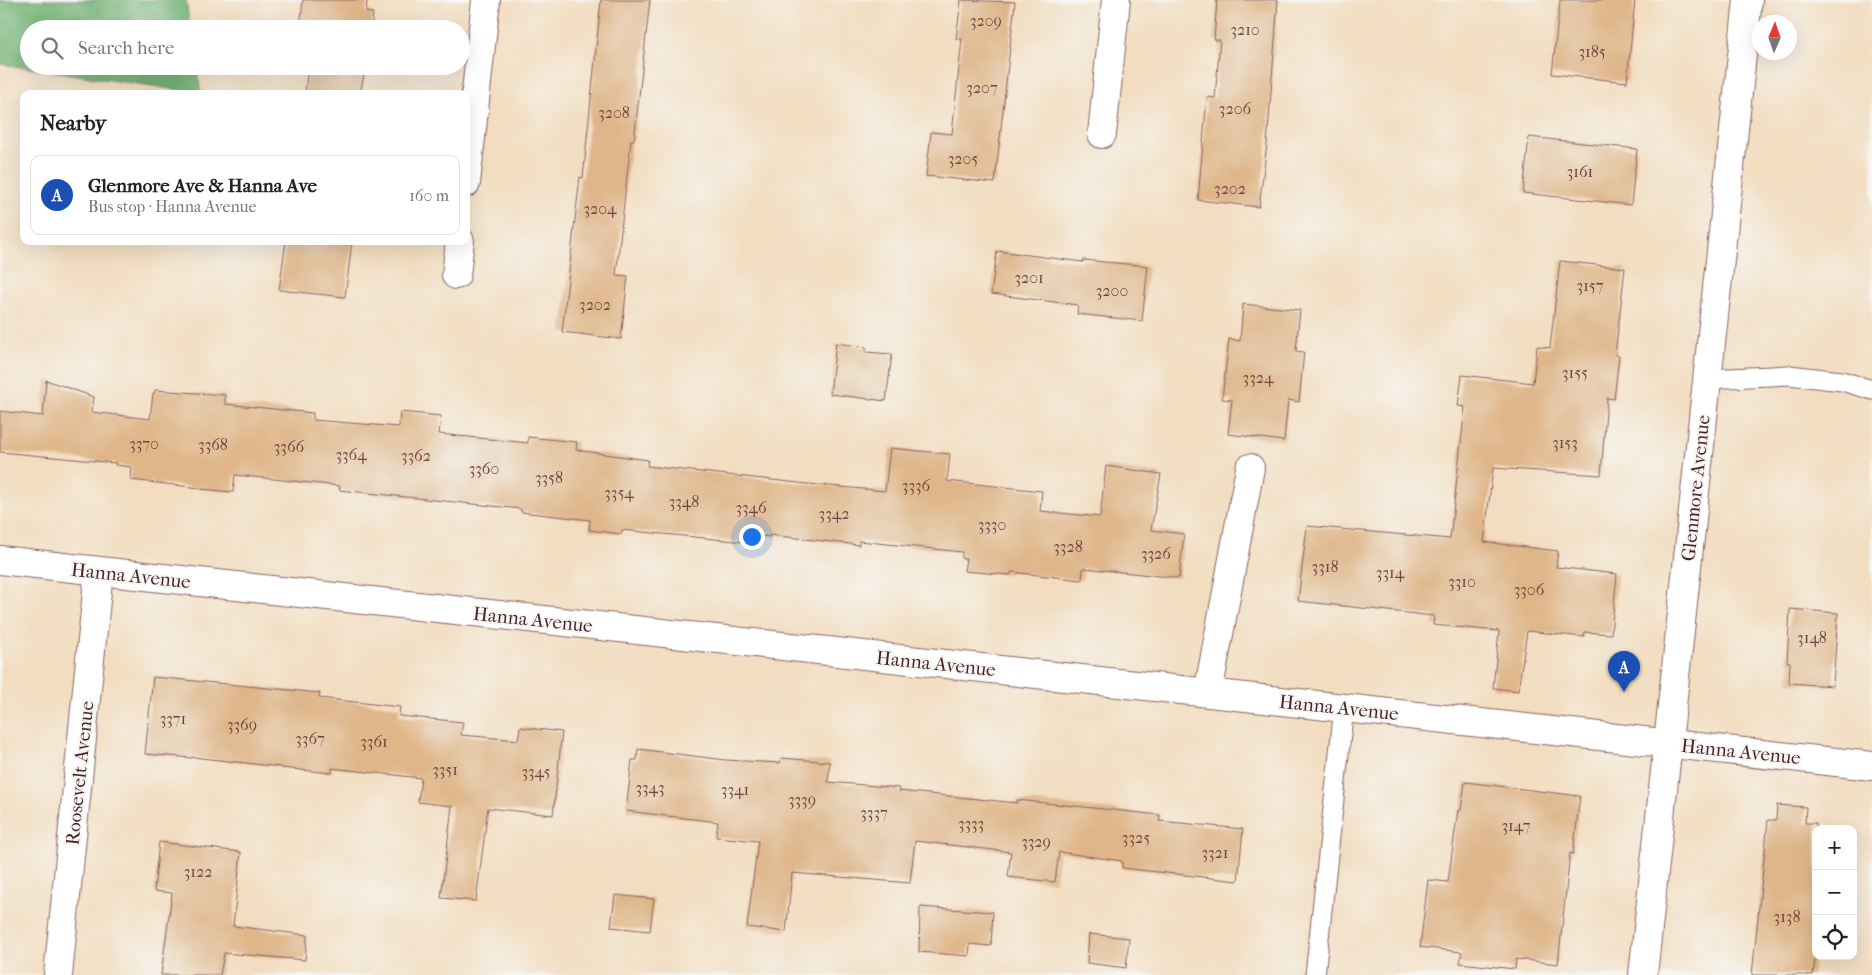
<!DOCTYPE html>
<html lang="en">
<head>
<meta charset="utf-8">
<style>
	body { margin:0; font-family:"IM FELL French Canon",serif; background:#f6f6f6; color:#222 }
	.controls { position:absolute; right:15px; bottom:15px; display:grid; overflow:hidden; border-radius:10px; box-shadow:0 5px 20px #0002 }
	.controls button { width:45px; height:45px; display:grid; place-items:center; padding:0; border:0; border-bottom:1px solid #e0e0e0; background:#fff; color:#222; font:25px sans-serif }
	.compass { position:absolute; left:1752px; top:15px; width:45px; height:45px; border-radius:50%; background:#fff; box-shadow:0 5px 20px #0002; rotate:2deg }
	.you { position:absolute; left:751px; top:536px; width:18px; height:18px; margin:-12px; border:4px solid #fff; border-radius:50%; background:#1a73e8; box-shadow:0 0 0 8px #1a73e833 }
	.badge { display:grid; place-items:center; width:32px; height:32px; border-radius:50%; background:#c8321e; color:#fff; font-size:16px; font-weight:700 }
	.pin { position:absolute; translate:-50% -41px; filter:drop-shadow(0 1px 2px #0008) }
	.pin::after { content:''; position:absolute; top:26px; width:18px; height:15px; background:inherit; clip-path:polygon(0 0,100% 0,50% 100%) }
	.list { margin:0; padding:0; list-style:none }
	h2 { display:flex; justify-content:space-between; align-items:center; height:65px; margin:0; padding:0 20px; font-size:21px }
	h2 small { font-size:16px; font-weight:400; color:#767676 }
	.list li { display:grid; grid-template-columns:32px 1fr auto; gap:15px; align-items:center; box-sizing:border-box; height:80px; margin:0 10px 10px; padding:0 10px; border:1px solid #e0e0e0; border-radius:10px }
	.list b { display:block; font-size:19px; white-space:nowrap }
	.list p { margin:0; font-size:16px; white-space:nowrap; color:#767676 }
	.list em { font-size:16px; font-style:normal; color:#767676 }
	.icon { flex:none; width:28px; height:28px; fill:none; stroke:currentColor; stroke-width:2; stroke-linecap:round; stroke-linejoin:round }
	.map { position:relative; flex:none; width:1872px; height:975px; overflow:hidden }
	.search { position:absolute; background:#fff; box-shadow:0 5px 20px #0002; left:20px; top:20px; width:450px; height:55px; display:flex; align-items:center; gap:12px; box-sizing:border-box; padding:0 18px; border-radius:28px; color:#767676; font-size:19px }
	.panel { position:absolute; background:#fff; box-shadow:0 5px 20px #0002; left:20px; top:90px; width:450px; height:155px; border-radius:10px }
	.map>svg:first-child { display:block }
	.forest { fill:#73b374; stroke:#5e6950 }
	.building { fill:#dfb689 }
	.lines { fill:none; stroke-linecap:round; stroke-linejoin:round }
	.service-casing { stroke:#85625f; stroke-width:21 }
	.minor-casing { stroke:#85625f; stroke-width:30 }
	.tertiary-casing { stroke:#85625f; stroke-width:30 }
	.service { stroke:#fff; stroke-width:19 }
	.minor { stroke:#fff; stroke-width:28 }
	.tertiary { stroke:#fff; stroke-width:28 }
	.labels { text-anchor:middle; stroke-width:4.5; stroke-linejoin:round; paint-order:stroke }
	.number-label { font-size:16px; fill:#6f4542 }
	.street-label { font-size:19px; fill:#4a1f2b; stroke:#f6f6f2 }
</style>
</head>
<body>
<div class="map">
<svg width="1872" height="975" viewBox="0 0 1872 975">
	<rect width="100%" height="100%" fill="#f6f6f2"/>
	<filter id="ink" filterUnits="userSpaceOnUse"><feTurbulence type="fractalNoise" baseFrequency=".02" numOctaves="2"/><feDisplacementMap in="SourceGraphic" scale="10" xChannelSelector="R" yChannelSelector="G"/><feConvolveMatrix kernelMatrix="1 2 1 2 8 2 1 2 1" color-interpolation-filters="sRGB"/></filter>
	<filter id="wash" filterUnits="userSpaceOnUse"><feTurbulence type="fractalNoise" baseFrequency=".0096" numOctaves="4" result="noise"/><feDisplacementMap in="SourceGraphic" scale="20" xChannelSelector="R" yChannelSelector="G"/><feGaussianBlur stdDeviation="1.12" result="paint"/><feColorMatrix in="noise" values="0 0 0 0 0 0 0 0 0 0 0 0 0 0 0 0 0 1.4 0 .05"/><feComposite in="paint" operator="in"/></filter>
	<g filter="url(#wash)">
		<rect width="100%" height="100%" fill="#f2ddc0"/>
		<path class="forest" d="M 0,0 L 186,0 L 190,29 L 29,29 L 29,66 L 196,66 L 201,93 L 0,64 Z"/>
		<g id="blocks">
			<path class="building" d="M 303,0 L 367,0 L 366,12 L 373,13 L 371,29 L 300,28 Z
				M 601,0 L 650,0 L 634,140 L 631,140 L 616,275 L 628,276 L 621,339 L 562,332 L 580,177 L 583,178 Z
				M 961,0 L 1015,2 L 995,183 L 926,176 L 931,132 L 952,134 L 962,39 L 956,39 Z
				M 1217,0 L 1278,0 L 1267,144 L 1259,207 L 1198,200 L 1207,97 L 1215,98 L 1220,40 L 1214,40 Z
				M 1560,0 L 1635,0 L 1627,82 L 1552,74 Z
				M 308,66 L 366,66 L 360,94 L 305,94 Z
				M 1529,137 L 1637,149 L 1631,205 L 1523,193 Z
				M 286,241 L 352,241 L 345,297 L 279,290 Z
				M 997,251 L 1083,262 L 1083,260 L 1148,266 L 1142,321 L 1077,314 L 1078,305 L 991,294 Z
				M 1560,261 L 1625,268 L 1615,355 L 1619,356 L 1614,399 L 1607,398 L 1601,475 L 1493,468 L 1484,542 L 1558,551 L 1556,567 L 1617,574 L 1611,634 L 1585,632 L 1584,637 L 1527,631 L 1518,691 L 1493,688 L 1499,631 L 1433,625 L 1434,616 L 1298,601 L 1307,526 L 1450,539 L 1465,407 L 1458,406 L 1462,375 L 1533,383 L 1537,346 L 1550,348 Z
				M 1243,304 L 1300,310 L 1296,351 L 1304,352 L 1299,402 L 1288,400 L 1284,441 L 1228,434 L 1232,400 L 1222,399 L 1229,339 L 1240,341 Z
				M 836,343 L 866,347 L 866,352 L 892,354 L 886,401 L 830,394 Z
				M 46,380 L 94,397 L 92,412 L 150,419 L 153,393 L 154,394 L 155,390 L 225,395 L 225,404 L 313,413 L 313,420 L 399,427 L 400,412 L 441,416 L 439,434 L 528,443 L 528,437 L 577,442 L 576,450 L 648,460 L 647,466 L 808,484 L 885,491 L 890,448 L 950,454 L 947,481 L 1042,491 L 1040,511 L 1100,517 L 1106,466 L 1161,474 L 1151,530 L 1184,534 L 1179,578 L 1083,568 L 1082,580 L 1011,572 L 1011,575 L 964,571 L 966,559 L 962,559 L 962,552 L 859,541 L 859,545 L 770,535 L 769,537 L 757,535 L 756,543 L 622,530 L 621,534 L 589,530 L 590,520 L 521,512 L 521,509 L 339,490 L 340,486 L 235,475 L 233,492 L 200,489 L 200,488 L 131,480 L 132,467 L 115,465 L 116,463 L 0,452 L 0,411 L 43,416 Z
				M 1790,609 L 1838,613 L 1833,686 L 1789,683 L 1790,662 L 1787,662 Z
				M 153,677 L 320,693 L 319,698 L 400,707 L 399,716 L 463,722 L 461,735 L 518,740 L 520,727 L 562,732 L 553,815 L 488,808 L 476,901 L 441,898 L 452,806 L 418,802 L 421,778 L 332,768 L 332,773 L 281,768 L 281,767 L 192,757 L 192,758 L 145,754 Z
				M 638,749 L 725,760 L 780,763 L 781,758 L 830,762 L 828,782 L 899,788 L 899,791 L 1017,803 L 1017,800 L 1160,815 L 1159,821 L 1243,829 L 1238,881 L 1122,868 L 1122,861 L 1059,852 L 1055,882 L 1008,877 L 1011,852 L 915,841 L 910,883 L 792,873 L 786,932 L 747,927 L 758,841 L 716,837 L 718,822 L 626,811 L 632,760 L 637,760 Z
				M 1465,782 L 1580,796 L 1573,854 L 1570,853 L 1558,964 L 1516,959 L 1515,969 L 1460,963 L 1462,952 L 1420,947 L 1428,880 L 1448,882 L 1458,810 L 1461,810 Z
				M 1777,805 L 1806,807 L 1805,823 L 1816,823 L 1816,951 L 1813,975 L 1752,975 L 1768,820 L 1776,820 Z
				M 159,842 L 241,852 L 233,926 L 307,935 L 305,960 L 224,953 L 220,975 L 161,975 L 172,893 L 154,891 Z
				M 615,895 L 654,899 L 650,931 L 611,927 Z
				M 920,907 L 993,912 L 991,946 L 970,944 L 969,956 L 919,952 Z
				M 1089,934 L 1129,938 L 1126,968 L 1087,963 Z"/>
		</g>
	</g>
	<g filter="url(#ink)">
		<use href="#blocks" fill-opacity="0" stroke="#85625f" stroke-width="1"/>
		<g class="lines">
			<defs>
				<path id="service" d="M 1707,379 L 1789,375 L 1842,381 L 1872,390
					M 1315,975 L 1344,707"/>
				<path id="minor" d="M 1102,134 L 1116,0
					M 466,183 L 486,0
					M 456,275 L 460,241
					M 0,560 L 1872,766
					M 1208,693 L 1250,468
					M 58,975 L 99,571"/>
				<path id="tertiary" d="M 1643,975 L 1748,0"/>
			</defs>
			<use href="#service" class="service-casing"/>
			<use href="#minor" class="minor-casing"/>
			<use href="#tertiary" class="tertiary-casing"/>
			<use href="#service" class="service"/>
			<use href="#minor" class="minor"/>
			<use href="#tertiary" class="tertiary"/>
		</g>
	</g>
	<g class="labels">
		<g class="number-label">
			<text x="986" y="26">3209</text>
			<text x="1245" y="35">3210</text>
			<text x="1592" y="57">3185</text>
			<text x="982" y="93">3207</text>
			<text x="1235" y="114">3206</text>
			<text x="614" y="118">3208</text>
			<text x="963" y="164">3205</text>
			<text x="1580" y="177">3161</text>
			<text x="1230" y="194">3202</text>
			<text x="600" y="214">3204</text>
			<text x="1029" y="283">3201</text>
			<text x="1590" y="291">3157</text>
			<text x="1112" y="296">3200</text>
			<text x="595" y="310">3202</text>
			<text x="1575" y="378">3155</text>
			<text x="1258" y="383">3324</text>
			<text x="1565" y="448">3153</text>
			<text x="144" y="449">3370</text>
			<text x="213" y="450">3368</text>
			<text x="289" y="452">3366</text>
			<text x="351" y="460">3364</text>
			<text x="416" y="461">3362</text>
			<text x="484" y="474">3360</text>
			<text x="549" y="483">3358</text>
			<text x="916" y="491">3336</text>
			<text x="619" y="498">3354</text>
			<text x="684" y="507">3348</text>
			<text x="751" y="513">3346</text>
			<text x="834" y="519">3342</text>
			<text x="992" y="530">3330</text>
			<text x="1068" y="552">3328</text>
			<text x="1156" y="559">3326</text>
			<text x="1325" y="572">3318</text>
			<text x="1390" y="578">3314</text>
			<text x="1462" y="587">3310</text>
			<text x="1529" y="595">3306</text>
			<text x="1812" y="643">3148</text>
			<text x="173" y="724">3371</text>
			<text x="242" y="730">3369</text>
			<text x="310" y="744">3367</text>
			<text x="374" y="747">3361</text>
			<text x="445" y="775">3351</text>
			<text x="536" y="777">3345</text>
			<text x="650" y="793">3343</text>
			<text x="735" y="795">3341</text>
			<text x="802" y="805">3339</text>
			<text x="874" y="818">3337</text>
			<text x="971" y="829">3333</text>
			<text x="1516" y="831">3147</text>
			<text x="1136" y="843">3325</text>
			<text x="1036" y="847">3329</text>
			<text x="1215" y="858">3321</text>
			<text x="198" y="877">3122</text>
			<text x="1787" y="922">3138</text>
		</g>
		<g class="street-label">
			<text transform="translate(1695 488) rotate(-84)" y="7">Glenmore Avenue</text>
			<text transform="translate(131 575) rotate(6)" y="7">Hanna Avenue</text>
			<text transform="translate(533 619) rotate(6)" y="7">Hanna Avenue</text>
			<text transform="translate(936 663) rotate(6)" y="7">Hanna Avenue</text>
			<text transform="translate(1339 707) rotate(6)" y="7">Hanna Avenue</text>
			<text transform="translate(1741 751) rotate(6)" y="7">Hanna Avenue</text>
			<text transform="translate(79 773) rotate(-84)" y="7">Roosevelt Avenue</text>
		</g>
	</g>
</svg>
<div class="controls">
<button>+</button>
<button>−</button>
<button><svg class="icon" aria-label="locate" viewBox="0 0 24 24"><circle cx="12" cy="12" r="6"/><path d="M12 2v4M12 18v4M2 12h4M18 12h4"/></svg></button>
</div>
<svg class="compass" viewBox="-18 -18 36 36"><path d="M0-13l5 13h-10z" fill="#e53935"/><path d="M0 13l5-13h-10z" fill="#767676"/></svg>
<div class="you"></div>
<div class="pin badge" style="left:1624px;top:692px;background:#1a4fb4">A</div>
<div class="search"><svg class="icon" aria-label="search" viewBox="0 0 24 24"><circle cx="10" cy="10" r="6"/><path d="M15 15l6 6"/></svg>Search here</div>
<section class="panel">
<h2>Nearby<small></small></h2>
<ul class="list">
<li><span class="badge" style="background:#1a4fb4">A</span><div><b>Glenmore Ave &amp; Hanna Ave</b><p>Bus stop · Hanna Avenue</p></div><em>160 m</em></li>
</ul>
</section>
</div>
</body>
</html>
